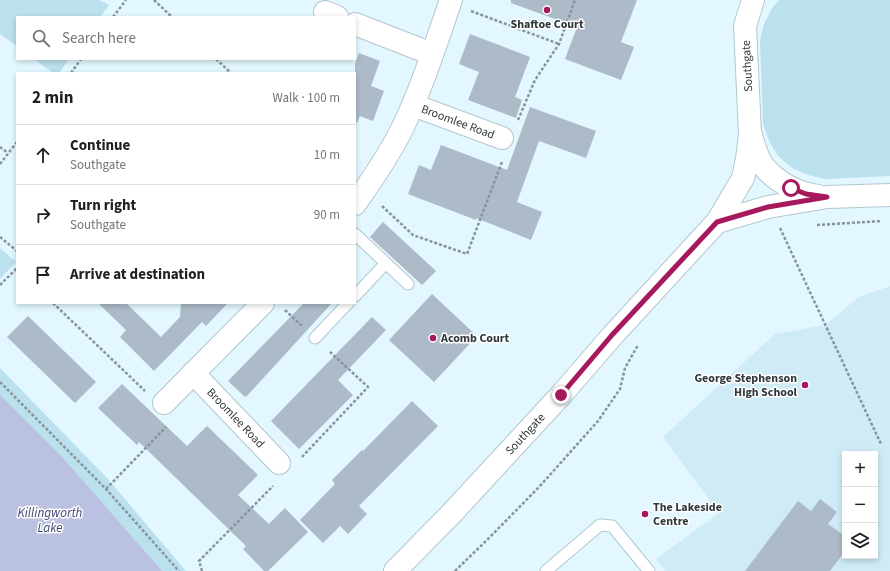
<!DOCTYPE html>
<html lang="en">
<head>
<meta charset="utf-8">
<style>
	body { margin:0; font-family:"Source Sans 3",sans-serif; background:#f6f6f6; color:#202124 }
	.controls { position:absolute; right:12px; bottom:12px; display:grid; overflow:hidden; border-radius:0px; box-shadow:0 2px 6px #0003 }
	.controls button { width:36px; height:36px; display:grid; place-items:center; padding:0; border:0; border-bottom:1px solid #e0e0e0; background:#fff; color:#202124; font:20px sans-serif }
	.stop { position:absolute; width:12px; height:12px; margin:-9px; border:3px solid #a6195d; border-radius:50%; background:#fff }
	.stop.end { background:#a6195d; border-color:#fff; box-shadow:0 1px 4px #0008 }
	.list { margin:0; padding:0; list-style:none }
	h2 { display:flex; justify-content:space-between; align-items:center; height:52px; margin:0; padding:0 16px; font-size:17px }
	h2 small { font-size:13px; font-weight:400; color:#757577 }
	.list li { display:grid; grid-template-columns:26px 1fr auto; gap:12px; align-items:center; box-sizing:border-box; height:60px; padding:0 16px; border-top:1px solid #e0e0e0 }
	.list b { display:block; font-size:15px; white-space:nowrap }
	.list p { margin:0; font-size:13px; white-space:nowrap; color:#757577 }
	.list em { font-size:13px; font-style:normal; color:#757577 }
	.icon { flex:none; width:22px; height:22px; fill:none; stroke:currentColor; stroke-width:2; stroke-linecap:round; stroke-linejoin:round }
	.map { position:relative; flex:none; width:890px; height:571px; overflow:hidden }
	.search { position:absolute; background:#fff; box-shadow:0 2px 6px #0003; left:16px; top:16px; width:340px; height:44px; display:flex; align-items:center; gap:10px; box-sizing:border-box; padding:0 14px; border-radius:0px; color:#757577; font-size:15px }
	.panel { position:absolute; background:#fff; box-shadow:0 2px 6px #0003; left:16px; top:72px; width:340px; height:232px; border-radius:0px }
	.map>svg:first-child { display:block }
	.built { fill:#cfebf6; fill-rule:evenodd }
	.green { fill:#bbe0ee }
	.water { fill:#bbc1e1 }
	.building { fill:#adbac8 }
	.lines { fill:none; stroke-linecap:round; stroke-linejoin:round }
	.service-casing { stroke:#b3c7ce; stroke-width:13 }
	.minor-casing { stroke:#b3c7ce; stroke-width:24 }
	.tertiary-casing { stroke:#b3c7ce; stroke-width:24 }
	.path { stroke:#86959a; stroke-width:2.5; stroke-dasharray:3 2; stroke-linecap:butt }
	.service { stroke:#fff; stroke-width:11 }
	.minor { stroke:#fff; stroke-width:22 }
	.tertiary { stroke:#fff; stroke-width:22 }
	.route { stroke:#a6195d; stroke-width:5 }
	.poi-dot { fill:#a6195d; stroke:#fff; stroke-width:1.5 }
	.labels { text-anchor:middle; stroke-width:3; stroke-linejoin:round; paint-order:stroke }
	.poi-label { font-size:12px; font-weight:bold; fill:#30383b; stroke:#fff; text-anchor:start }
	.street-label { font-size:12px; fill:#30383b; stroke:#fff }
	.water-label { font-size:13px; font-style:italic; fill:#414773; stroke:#fff }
</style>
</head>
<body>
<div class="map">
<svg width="890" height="571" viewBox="0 0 890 571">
	<rect width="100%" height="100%" fill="#e2f7ff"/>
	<path class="built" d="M 890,286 L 890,571 L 665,571 L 656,559 L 719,513 L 663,437 L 775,334 L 825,325 L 859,297 ZM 845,454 L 875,454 L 875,556 L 845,556 Z"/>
	<path class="green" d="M 0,0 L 99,0 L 109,5 L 100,17 L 17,17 L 17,46 L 0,34 Z
		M 779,0 L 890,0 L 890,176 L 825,179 L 808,175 L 792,168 L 778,156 L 769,141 L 763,124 L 760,41 L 764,24 L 772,8 Z
		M 34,59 L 69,59 L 59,73 L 53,73 Z
		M 0,248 L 16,262 L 0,279 Z
		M 0,368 L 106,477 L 186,571 L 0,571 Z"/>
	<path class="water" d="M 0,395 L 63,458 L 162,571 L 0,571 Z"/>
	<path class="building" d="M 511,0 L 637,0 L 621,42 L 634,47 L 621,80 L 565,59 L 577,27 L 511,3 Z
		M 470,34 L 530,57 L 515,97 L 522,100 L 516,118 L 468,100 L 479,72 L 459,64 Z
		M 359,53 L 380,61 L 371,86 L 384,91 L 373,121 L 360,116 L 357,123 L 355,123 L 355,64 Z
		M 530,107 L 596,131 L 586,158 L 539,141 L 517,202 L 542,212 L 531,240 L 476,218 L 476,220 L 408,194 L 419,165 L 431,170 L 441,145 L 507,170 Z
		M 383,222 L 436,271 L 422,285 L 370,237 Z
		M 432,294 L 477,336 L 434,382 L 389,340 Z
		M 98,303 L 126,303 L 161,337 L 180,317 L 181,303 L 228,303 L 206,326 L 202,322 L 154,371 L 120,337 L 126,330 Z
		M 304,303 L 332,303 L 246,397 L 244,396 L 228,381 Z
		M 28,316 L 96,382 L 75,403 L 7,337 Z
		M 372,317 L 386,330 L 338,380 L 353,395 L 299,449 L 271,421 Z
		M 122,384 L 187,446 L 207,426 L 258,475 L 238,495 L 269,524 L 285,508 L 308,532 L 268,571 L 264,571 L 243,549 L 246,546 L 139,442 L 137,445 L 98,408 Z
		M 412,401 L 438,426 L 359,506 L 367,514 L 348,534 L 340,526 L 323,543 L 300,520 L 335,484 L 332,480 L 362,450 L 363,451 Z
		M 820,499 L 837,512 L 828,524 L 845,536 L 845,551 L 830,571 L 745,571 L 798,501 L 811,511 Z"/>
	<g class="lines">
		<defs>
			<path id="service" d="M 355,234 L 408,284
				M 355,296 L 386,263
				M 315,338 L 348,303
				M 546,571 L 600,525 L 612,526 L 649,571"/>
			<g id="minor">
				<path d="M 325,12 L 337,17"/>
				<path d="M 355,24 L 432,54"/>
				<path id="s1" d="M 413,105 L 502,138"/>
				<path d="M 355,204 C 372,180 389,155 402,129 C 422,88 436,43 451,0"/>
				<path id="s2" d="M 193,373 L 279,463"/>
				<path d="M 164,403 L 263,303"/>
			</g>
			<g id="tertiary">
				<path d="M 751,135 C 754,146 757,158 764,167 C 778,183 798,193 818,196"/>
				<path d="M 717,222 L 768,207 L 827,197 L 890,195"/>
				<path id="s3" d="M 395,571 L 452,513 L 561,395 L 613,335 L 717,222 L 743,178 L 747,159 L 750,134 L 745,26 L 753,0"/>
			</g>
		</defs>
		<use href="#service" class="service-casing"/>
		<use href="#minor" class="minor-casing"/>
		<use href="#tertiary" class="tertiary-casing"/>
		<path class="path" d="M 154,0 L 172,17
			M 471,11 L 559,44
			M 113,17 L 126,0
			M 216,59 L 231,73
			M 71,73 L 81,59
			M 518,120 L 535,80 L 559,44 L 575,0
			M 0,147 L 8,153
			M 0,164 L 17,142
			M 382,206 L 413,235 L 467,254 L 502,162
			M 817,225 L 882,221
			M 780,228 L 881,444
			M 0,237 L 17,251
			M 0,285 L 17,268
			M 53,303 L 145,391
			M 285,310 L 302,326
			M 0,382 L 106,489 L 179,571
			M 302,457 L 368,387 L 329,351
			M 106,489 L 166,427
			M 202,571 L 199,561 L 273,486
			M 455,571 L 489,538 L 540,486 L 598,421 L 620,389 L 625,368 L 638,345"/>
		<use href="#service" class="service"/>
		<use href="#minor" class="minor"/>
		<use href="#tertiary" class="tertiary"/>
	</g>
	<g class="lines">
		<path class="route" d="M 561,395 L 612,335 L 717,222 L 768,207 L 827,197 L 806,194 L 791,188"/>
	</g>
	<g class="poi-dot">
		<circle cx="547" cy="10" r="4"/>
		<circle cx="433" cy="338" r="4"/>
		<circle cx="805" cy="385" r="4"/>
		<circle cx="645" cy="514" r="4"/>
	</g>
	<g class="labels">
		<g class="poi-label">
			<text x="547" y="28" text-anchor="middle">Shaftoe Court</text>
			<text x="441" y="342">Acomb Court</text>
			<text x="797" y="382" text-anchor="end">George Stephenson<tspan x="797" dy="14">High School</tspan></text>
			<text x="653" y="511">The Lakeside<tspan x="653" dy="14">Centre</tspan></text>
		</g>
		<g class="street-label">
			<text transform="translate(747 66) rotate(-93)" y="4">Southgate</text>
			<text dy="4" stroke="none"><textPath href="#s1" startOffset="48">Broomlee Road</textPath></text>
			<text dy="4" stroke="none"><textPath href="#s2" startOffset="62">Broomlee Road</textPath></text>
			<text dy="4" stroke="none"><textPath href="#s3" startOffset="189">Southgate</textPath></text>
		</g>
		<g class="water-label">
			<text x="50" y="517">Killingworth<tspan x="50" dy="15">Lake</tspan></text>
		</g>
	</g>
</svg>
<div class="controls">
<button>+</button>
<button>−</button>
<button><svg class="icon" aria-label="layers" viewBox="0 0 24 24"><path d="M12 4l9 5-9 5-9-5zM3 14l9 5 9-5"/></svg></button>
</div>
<div class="stop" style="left:791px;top:188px"></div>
<div class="stop end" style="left:561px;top:395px"></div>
<div class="search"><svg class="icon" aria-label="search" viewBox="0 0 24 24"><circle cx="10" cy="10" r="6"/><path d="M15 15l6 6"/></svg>Search here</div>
<section class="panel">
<h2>2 min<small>Walk · 100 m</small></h2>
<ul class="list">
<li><svg class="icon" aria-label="ahead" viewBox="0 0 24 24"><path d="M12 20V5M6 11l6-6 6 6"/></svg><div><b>Continue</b><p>Southgate</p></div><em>10 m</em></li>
<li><svg class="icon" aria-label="right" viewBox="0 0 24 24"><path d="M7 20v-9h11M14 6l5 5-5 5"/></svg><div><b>Turn right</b><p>Southgate</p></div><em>90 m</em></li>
<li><svg class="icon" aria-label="arrive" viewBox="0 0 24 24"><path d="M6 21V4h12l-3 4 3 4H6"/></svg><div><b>Arrive at destination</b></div></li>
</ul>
</section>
</div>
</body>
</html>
